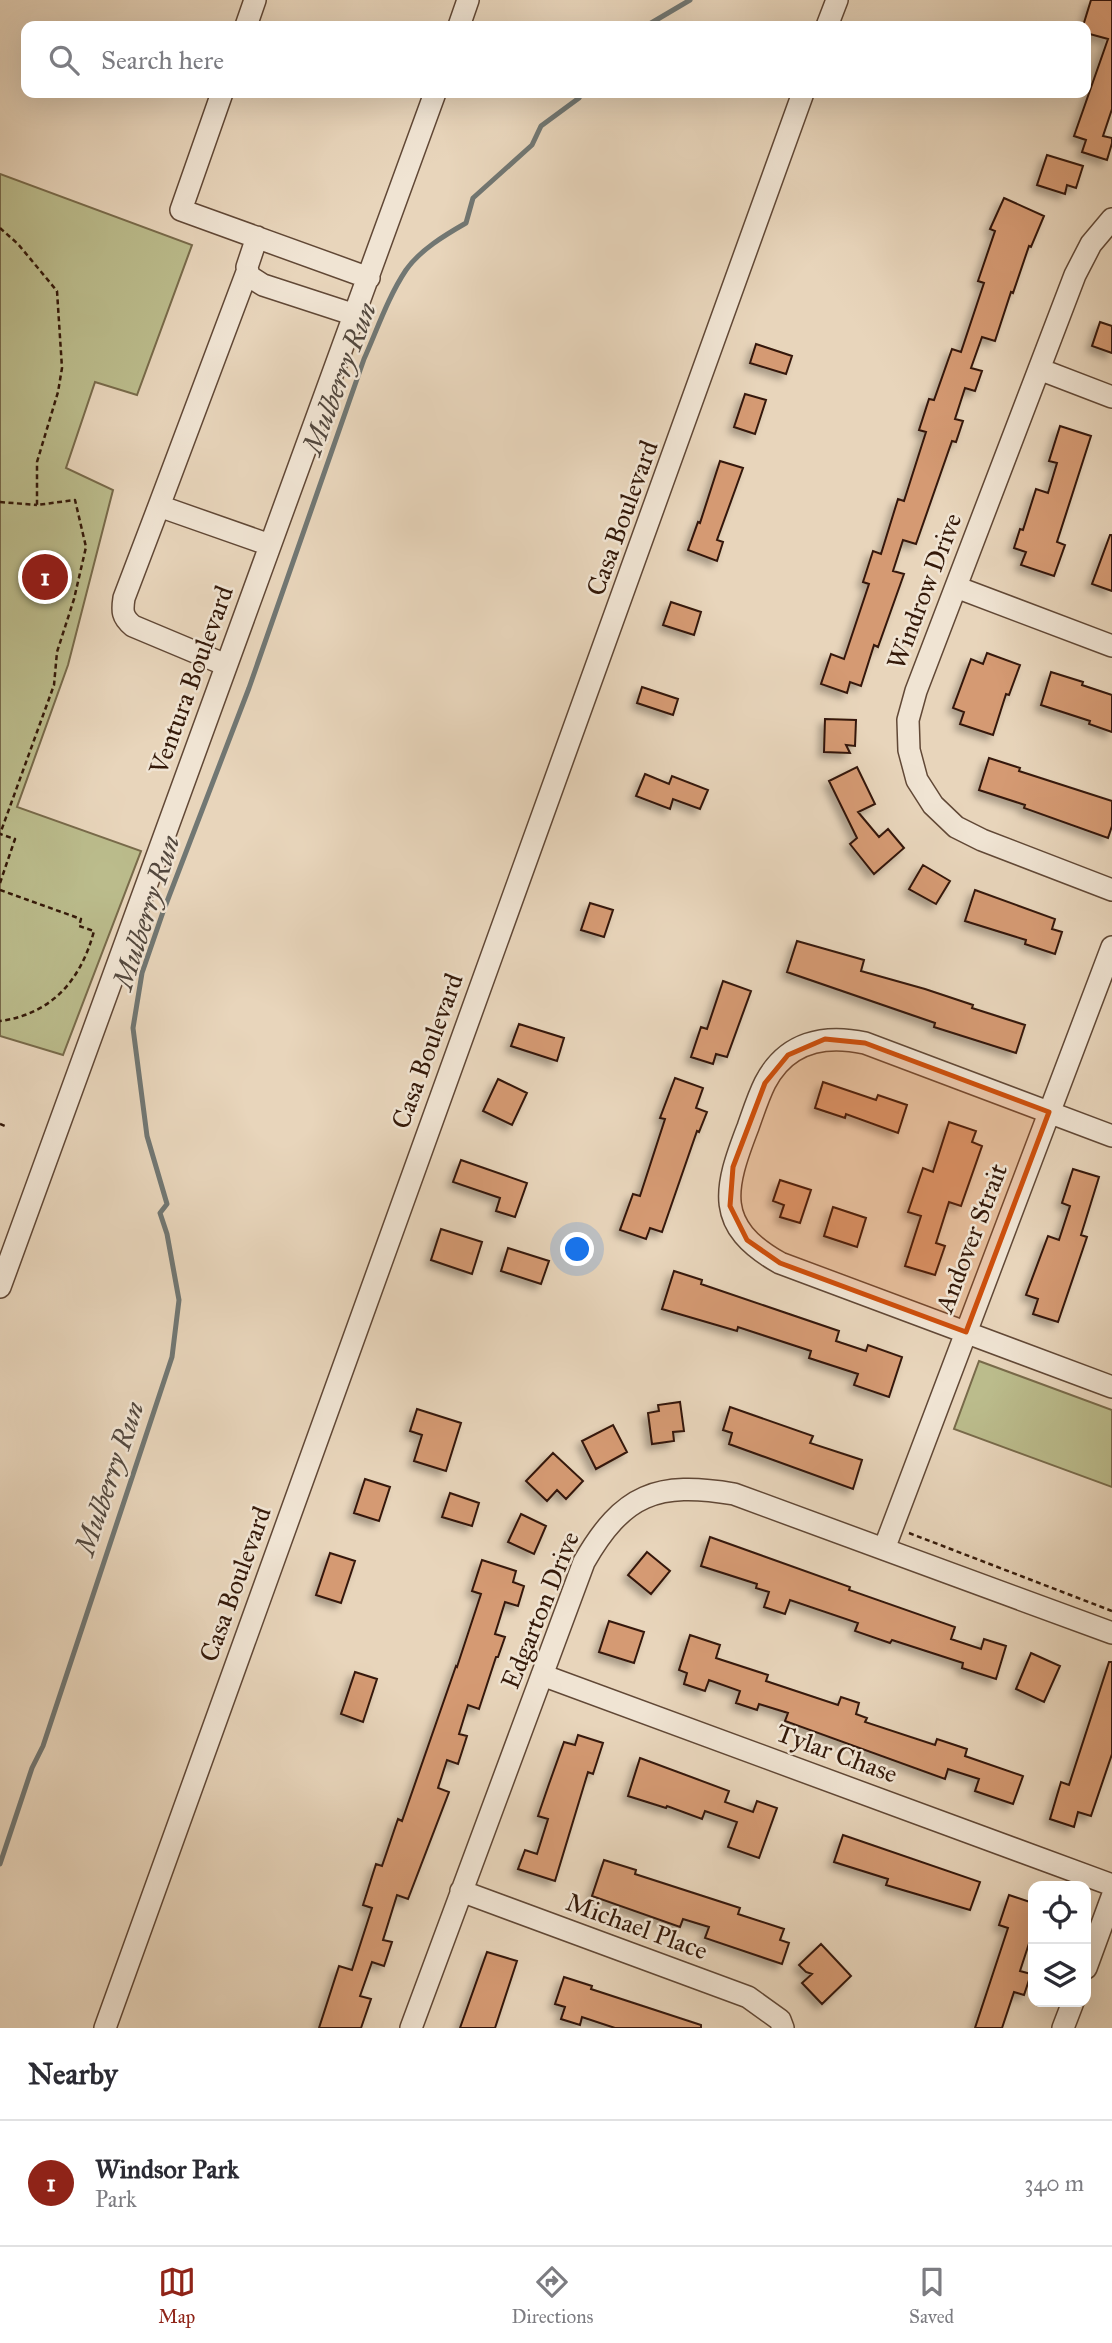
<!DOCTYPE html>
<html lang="en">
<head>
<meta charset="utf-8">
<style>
	body { margin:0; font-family:"IM FELL Great Primer",serif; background:#f7f7f7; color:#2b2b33 }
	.controls { position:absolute; right:21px; bottom:21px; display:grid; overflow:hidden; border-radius:14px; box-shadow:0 7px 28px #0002 }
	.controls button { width:63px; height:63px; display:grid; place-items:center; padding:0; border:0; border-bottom:2px solid #e1e1e2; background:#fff; color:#2b2b33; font:35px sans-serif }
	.you { position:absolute; left:578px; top:1250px; width:24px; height:24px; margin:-18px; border:5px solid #fff; border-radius:50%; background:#1a73e8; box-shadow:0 0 0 10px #1a73e833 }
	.badge { display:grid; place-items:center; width:46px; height:46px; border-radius:50%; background:#8f2418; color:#fff; font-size:23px; font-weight:700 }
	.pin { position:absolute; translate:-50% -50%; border:4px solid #fff; box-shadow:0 2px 7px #0006 }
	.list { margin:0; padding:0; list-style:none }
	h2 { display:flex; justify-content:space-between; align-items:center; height:91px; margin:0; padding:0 28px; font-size:30px }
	h2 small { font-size:23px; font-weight:400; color:#7c7c81 }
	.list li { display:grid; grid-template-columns:46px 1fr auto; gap:21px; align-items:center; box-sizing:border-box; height:126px; padding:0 28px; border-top:2px solid #e1e1e2 }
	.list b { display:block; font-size:26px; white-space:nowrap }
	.list p { margin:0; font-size:23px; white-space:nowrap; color:#7c7c81 }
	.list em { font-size:23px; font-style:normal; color:#7c7c81 }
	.icon { flex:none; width:38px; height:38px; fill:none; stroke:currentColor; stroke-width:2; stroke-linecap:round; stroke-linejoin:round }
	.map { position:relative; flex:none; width:1112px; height:2028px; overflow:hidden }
	.search { position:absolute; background:#fff; box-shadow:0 7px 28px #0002; left:21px; right:21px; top:21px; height:77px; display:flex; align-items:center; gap:18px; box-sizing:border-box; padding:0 24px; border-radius:14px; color:#7c7c81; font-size:26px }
	.sheet { height:217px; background:#fff }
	nav { display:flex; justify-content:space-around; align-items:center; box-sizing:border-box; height:98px; border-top:2px solid #e1e1e2; background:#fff; font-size:19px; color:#7c7c81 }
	nav a { display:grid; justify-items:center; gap:4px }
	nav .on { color:#8f2418 }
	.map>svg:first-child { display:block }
	.green { fill:#bbbc8c; stroke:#786a4a; stroke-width:2 }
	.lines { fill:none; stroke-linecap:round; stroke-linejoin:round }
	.stream { stroke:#717773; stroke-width:5 }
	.building { fill:#d59a73; stroke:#341909; stroke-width:2; filter:url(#shadow) }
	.minor-casing { stroke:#614836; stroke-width:24 }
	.path { stroke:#341909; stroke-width:2.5; stroke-dasharray:5 3.5; stroke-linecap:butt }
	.minor { stroke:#f0e4d3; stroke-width:21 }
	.marked { fill:#cd4f0c; fill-opacity:0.2; stroke:#cd4f0c; stroke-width:5; stroke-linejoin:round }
	.labels { text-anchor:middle; stroke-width:5; stroke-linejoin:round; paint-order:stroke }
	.street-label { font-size:26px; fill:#341909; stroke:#f0e4d3 }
	.water-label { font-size:28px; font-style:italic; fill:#53483e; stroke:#f0e4d3 }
</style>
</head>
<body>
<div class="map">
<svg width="1112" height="2028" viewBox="0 0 1112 2028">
	<defs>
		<filter id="shadow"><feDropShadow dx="-5" dy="5" stdDeviation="3.5" flood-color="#0004"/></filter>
	</defs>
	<rect width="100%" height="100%" fill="#e8d5bb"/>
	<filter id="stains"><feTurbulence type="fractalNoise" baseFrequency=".00286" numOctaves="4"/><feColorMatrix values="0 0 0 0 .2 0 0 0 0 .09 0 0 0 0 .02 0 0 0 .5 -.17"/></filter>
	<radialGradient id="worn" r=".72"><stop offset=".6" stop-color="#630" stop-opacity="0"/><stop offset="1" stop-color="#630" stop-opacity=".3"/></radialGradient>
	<path class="green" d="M 0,174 L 192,245 L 137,395 L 95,382 L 66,468 L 113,490 L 68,665 L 17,807 L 141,851 L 63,1055 L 0,1036 Z
		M 979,1361 L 1112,1410 L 1112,1487 L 954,1429 Z"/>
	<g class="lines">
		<path class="stream" d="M 646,26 L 690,0
			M 0,1864 L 32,1768 L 43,1746 L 172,1357 L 179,1300 L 167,1234 L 160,1213 L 167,1204 L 147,1136 L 133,1028 L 142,973 L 163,912 L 249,688 L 364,359 C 377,330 388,297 406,270 C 420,250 445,235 466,223 L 473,198 L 532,145 L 541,126 L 579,98 L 582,93"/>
	</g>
	<path class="building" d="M 1091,0 L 1112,0 L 1112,109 L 1103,136 L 1112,138 L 1112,143 L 1107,160 L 1082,152 L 1086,140 L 1074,136 L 1108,39 L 1086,33 L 1086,26 L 1083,26 Z
		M 1047,155 L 1083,166 L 1076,188 L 1067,185 L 1065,194 L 1037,185 Z
		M 1004,198 L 1044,216 L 1031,247 L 1029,246 L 1013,293 L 1011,292 L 995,341 L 982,337 L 971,368 L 982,371 L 975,391 L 965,388 L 955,419 L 963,421 L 956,442 L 952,441 L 916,544 L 903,540 L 893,571 L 904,574 L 878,647 L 874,645 L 861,686 L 850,682 L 847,693 L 821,684 L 831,654 L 844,659 L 869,584 L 863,582 L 873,551 L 881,554 L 898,499 L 904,501 L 926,432 L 919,430 L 929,399 L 934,400 L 952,349 L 961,352 L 984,283 L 978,281 L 995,231 L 990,229 Z
		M 1100,322 L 1112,326 L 1112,353 L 1092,346 Z
		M 756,344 L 792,356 L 786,374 L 750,363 Z
		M 745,394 L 766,400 L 755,434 L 734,427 Z
		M 1060,426 L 1091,436 L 1057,542 L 1065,545 L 1054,576 L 1021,565 L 1026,552 L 1014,548 L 1020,529 L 1023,530 L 1036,489 L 1048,493 L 1057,463 L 1049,461 Z
		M 720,461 L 743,468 L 717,540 L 723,542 L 717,561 L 688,550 L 698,522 L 700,523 Z
		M 1110,535 L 1112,535 L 1112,591 L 1092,584 Z
		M 671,602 L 701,612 L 694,635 L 663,625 Z
		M 987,653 L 1020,665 L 1009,695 L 1006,694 L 993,735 L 960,724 L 964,712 L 953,708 L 971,659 L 983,664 Z
		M 1051,672 L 1083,682 L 1082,685 L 1112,695 L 1112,732 L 1089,724 L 1090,721 L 1041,705 Z
		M 642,687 L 678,699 L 673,715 L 637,703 Z
		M 825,719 L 856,720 L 855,746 L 846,745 L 850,753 L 824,752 Z
		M 989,758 L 1020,768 L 1019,771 L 1112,801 L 1112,826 L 1108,838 L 1024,808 L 1025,805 L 979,790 Z
		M 857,767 L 875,804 L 858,812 L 879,837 L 888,829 L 904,848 L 874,874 L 850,844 L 857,838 L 829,781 Z
		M 645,774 L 669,784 L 672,776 L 708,790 L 700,809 L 673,799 L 670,809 L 636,796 Z
		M 923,865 L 950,881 L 936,904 L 909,889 Z
		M 975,890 L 1055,919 L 1052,929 L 1062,932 L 1055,954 L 1025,944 L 1026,940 L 965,921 Z
		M 590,903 L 613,910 L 604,937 L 581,930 Z
		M 797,941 L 864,960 L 861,971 L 925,989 L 973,1005 L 972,1008 L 1025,1025 L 1016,1053 L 934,1027 L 935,1023 L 787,972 Z
		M 723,981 L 751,991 L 727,1057 L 716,1054 L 713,1064 L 691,1057 L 701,1027 L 707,1029 Z
		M 519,1024 L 564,1038 L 557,1061 L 511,1046 Z
		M 675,1078 L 703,1088 L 696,1108 L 707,1112 L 699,1132 L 697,1131 L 662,1232 L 650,1228 L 646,1239 L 620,1230 L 633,1194 L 640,1196 L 665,1119 L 660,1118 Z
		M 498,1079 L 527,1093 L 512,1125 L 483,1111 Z
		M 823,1082 L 876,1100 L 878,1095 L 907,1105 L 898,1133 L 846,1114 L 845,1118 L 815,1108 Z
		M 949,1122 L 976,1131 L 972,1142 L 982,1146 L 961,1206 L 949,1202 L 936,1243 L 945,1246 L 935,1275 L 905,1266 L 921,1216 L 908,1212 L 923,1168 L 933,1172 Z
		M 461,1160 L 527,1183 L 515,1217 L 496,1211 L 500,1198 L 453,1182 Z
		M 1073,1169 L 1099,1177 L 1081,1235 L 1087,1237 L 1058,1322 L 1033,1314 L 1038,1299 L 1026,1295 L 1048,1236 L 1059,1240 L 1070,1206 L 1062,1203 Z
		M 780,1180 L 811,1190 L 800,1223 L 780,1217 L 784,1205 L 773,1201 Z
		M 833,1207 L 866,1218 L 857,1247 L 824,1236 Z
		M 441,1229 L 482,1242 L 472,1274 L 431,1260 Z
		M 508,1248 L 549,1261 L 541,1284 L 501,1271 Z
		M 674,1271 L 702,1280 L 701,1284 L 839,1331 L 836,1341 L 866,1351 L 868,1345 L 902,1357 L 889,1397 L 854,1385 L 858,1374 L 809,1358 L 811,1351 L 738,1327 L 737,1331 L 662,1309 Z
		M 680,1402 L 684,1431 L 673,1432 L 674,1441 L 652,1444 L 648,1413 L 659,1411 L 658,1405 Z
		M 730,1407 L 813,1436 L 810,1443 L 862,1460 L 853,1489 L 729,1444 L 732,1433 L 723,1430 Z
		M 417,1409 L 461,1423 L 446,1471 L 414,1461 L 422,1435 L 410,1431 Z
		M 613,1425 L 627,1452 L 596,1469 L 582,1441 Z
		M 553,1453 L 583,1481 L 566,1499 L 557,1490 L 547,1501 L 526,1481 Z
		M 365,1479 L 390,1487 L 379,1521 L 354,1513 Z
		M 450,1493 L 479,1503 L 472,1526 L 442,1517 Z
		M 521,1514 L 546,1526 L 534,1554 L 508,1542 Z
		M 710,1537 L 850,1587 L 849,1590 L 955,1627 L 951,1639 L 981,1649 L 984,1639 L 1006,1646 L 996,1679 L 962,1668 L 963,1663 L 892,1640 L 890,1643 L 855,1631 L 858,1623 L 790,1600 L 785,1614 L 764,1607 L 769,1592 L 756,1588 L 757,1584 L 701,1566 Z
		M 647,1552 L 670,1571 L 651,1594 L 628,1575 Z
		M 330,1553 L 355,1561 L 341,1603 L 316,1595 Z
		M 482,1560 L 516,1571 L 513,1582 L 524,1586 L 518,1606 L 505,1602 L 495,1634 L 505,1637 L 498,1657 L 496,1657 L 479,1709 L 468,1705 L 459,1734 L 467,1736 L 458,1764 L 447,1760 L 438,1788 L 449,1792 L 408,1899 L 397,1895 L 383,1940 L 392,1942 L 384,1966 L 372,1962 L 360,1996 L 371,1999 L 361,2028 L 319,2028 L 339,1966 L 352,1970 L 372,1908 L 363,1905 L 376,1864 L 382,1866 L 398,1819 L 402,1821 L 456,1666 L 457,1667 L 481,1594 L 472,1591 Z
		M 609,1621 L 644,1632 L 634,1663 L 599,1652 Z
		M 690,1635 L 720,1645 L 716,1658 L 768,1675 L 766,1681 L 838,1705 L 841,1697 L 859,1703 L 856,1714 L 867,1718 L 865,1722 L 935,1745 L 937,1739 L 967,1749 L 965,1756 L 1023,1776 L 1013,1804 L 975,1791 L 979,1779 L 948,1769 L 945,1779 L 785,1721 L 788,1713 L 759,1704 L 757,1710 L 736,1703 L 740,1691 L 709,1680 L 705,1691 L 684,1684 L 687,1673 L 679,1670 Z
		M 1031,1653 L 1060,1666 L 1044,1702 L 1016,1689 Z
		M 1109,1662 L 1112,1662 L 1112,1754 L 1091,1816 L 1078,1812 L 1074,1827 L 1050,1819 L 1061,1782 L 1069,1785 Z
		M 355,1672 L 377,1679 L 363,1722 L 341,1714 Z
		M 578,1735 L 603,1743 L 593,1774 L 588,1772 L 555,1881 L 518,1869 L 525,1850 L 537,1854 L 548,1819 L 538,1816 L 549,1784 L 564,1742 L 575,1745 Z
		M 640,1758 L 729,1791 L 725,1802 L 753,1812 L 757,1801 L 777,1808 L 759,1858 L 728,1847 L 737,1822 L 705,1811 L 702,1819 L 667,1806 L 666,1808 L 628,1796 Z
		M 843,1835 L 980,1882 L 970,1910 L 886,1885 L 888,1879 L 834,1862 Z
		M 604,1860 L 636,1870 L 635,1874 L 740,1908 L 738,1914 L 784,1929 L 780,1940 L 789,1943 L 782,1964 L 705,1938 L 709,1927 L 683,1919 L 680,1927 L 592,1896 Z
		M 1009,1895 L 1033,1903 L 1033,1931 L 1020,1971 L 1031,1974 L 1024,1995 L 1014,1992 L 1002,2028 L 975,2028 L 1008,1928 L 999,1925 Z
		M 821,1944 L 851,1976 L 822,2004 L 802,1983 L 812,1974 L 806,1972 L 799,1965 Z
		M 487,1952 L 517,1961 L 495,2028 L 460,2028 Z
		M 564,1977 L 592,1986 L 591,1989 L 701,2025 L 701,2028 L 615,2028 L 582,2017 L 580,2025 L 561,2019 L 565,2007 L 555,2004 Z"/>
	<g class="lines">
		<defs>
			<path id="minor" d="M 246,26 L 255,0
				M 459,26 L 468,0
				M 827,26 L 837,0
				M 222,93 L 181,210 L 369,278
				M 1112,219 L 1091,244 L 1075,275 L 916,691 L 908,720 L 909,750 L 917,780 L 933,805 L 956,827 L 982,840 L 1112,890
				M 257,237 L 247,267 L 249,276 L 263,285 L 355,315
				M 247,272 L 159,506 L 270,545
				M 1039,369 L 1112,397
				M 159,506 L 124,598 C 122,611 122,617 133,626 L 226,665
				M 956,587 L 1112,646
				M 1112,1136 L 865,1043 C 824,1034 786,1042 765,1083 C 758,1097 753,1113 748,1127 C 724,1189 714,1226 780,1263 L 1112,1387
				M 0,1287 L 435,93
				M 884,1549 L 1112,947
				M 542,1675 L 1112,1885
				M 461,1891 L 748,1997 L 780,2020 L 783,2028
				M 1086,1968 L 1112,1897
				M 105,2028 L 803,93
				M 411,2028 L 584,1562 C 623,1494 657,1481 734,1494 L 1112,1633
				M 1063,2028 L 1073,2002"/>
		</defs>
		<use href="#minor" class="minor-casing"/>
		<path class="path" d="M 0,228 L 18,244 L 57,291 L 62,368 L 58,392 L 37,462 L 37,505 L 75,500 L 86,547 L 74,599 L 57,652 L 54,685 L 0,834
			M 0,502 L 37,505
			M 0,883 L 15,839 L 0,834
			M 0,890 L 81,919 L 79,926 L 94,931 C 81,980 52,1014 0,1021
			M 0,1124 L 5,1126
			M 909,1533 L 1112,1611"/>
		<use href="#minor" class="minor"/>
	</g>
	<path class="marked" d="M 825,1039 L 865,1043 L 1049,1112 L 966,1332 L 780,1263 L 747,1240 L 730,1206 L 733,1167 L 765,1083 L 788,1055 Z"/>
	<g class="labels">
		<g class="street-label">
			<text transform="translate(622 518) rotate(-70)" y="9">Casa Boulevard</text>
			<text transform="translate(924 591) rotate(-69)" y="9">Windrow Drive</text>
			<text transform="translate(191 680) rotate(-70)" y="9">Ventura Boulevard</text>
			<text transform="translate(427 1051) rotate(-70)" y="9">Casa Boulevard</text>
			<text transform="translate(971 1238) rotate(-69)" y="9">Andover Strait</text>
			<text transform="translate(235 1584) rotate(-70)" y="9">Casa Boulevard</text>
			<text transform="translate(540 1610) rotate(-68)" y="9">Edgarton Drive</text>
			<text transform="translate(837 1753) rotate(20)" y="9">Tylar Chase</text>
			<text transform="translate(637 1926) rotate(20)" y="9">Michael Place</text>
		</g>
		<g class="water-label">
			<text transform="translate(339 378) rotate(-69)" y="10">Mulberry Run</text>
			<text transform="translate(146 912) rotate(-72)" y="10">Mulberry Run</text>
			<text transform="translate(109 1478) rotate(-71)" y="10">Mulberry Run</text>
		</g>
	</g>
	<rect width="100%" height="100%" filter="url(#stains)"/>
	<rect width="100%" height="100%" fill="url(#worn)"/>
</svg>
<div class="controls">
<button><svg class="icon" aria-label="locate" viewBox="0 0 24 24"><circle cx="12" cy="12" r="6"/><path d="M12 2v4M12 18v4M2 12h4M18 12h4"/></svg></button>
<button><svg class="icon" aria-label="layers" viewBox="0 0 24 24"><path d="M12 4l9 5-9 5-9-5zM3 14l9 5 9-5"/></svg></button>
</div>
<div class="you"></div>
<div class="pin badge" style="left:45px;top:577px">1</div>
<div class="search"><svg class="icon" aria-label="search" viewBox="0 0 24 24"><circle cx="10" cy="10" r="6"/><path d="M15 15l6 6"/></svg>Search here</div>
</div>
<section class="sheet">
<h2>Nearby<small></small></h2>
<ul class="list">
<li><span class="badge">1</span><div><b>Windsor Park</b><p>Park</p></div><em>340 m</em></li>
</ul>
</section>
<nav>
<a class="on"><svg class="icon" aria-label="map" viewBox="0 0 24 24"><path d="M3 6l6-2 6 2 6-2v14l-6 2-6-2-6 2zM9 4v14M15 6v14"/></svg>Map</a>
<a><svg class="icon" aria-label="directions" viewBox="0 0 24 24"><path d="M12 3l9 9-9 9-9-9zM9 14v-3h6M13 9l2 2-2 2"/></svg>Directions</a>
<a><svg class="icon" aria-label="saved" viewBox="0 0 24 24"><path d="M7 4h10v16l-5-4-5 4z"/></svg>Saved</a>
</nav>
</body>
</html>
